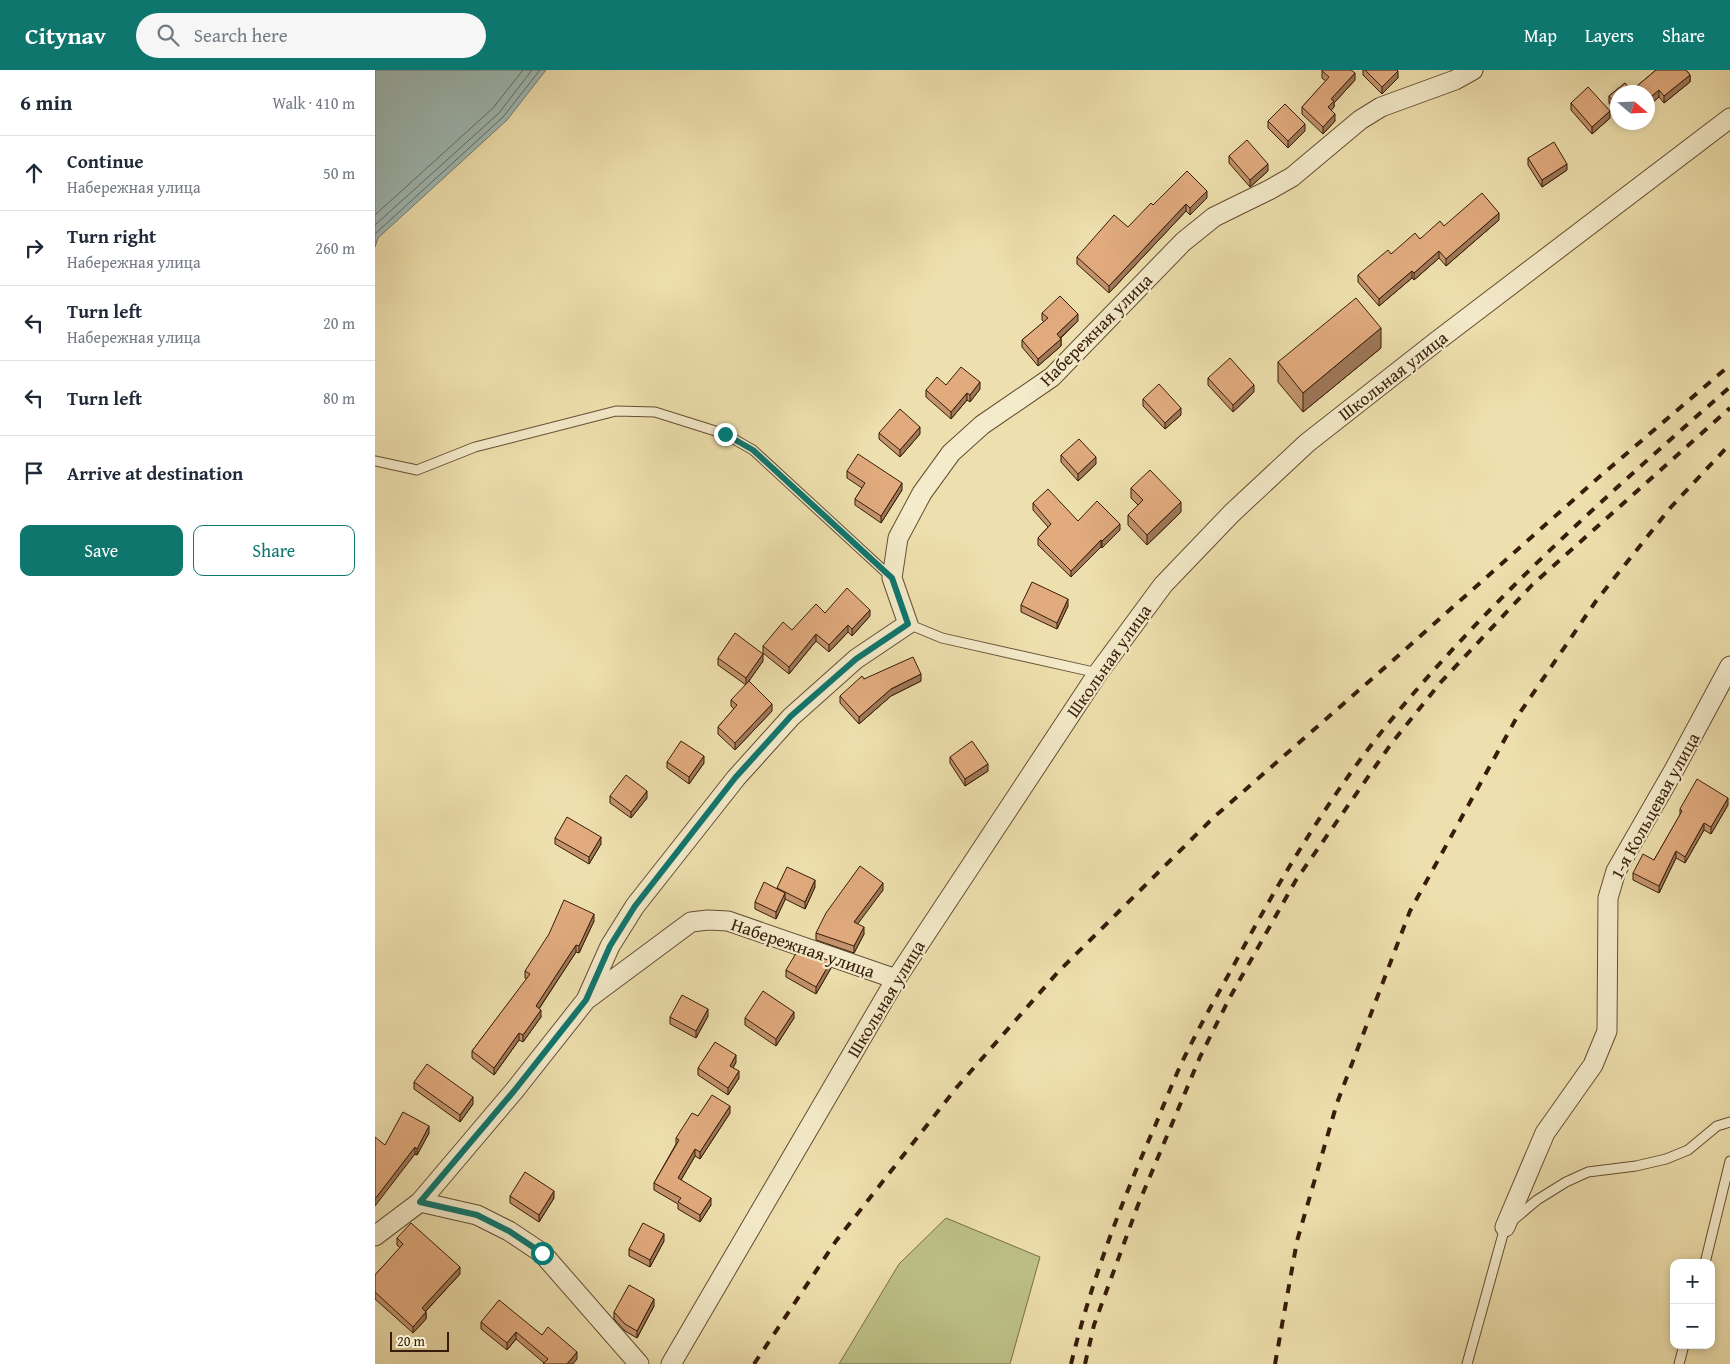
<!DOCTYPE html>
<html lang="en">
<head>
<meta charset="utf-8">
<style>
	body { margin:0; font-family:"Gentium Book Plus",serif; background:#f6f6f7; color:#1f2937 }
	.controls { position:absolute; right:15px; bottom:15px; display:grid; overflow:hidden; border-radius:10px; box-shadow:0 2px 8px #0003 }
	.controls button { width:45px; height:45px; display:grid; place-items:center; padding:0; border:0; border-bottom:1px solid #e0e1e3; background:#fff; color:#1f2937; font:25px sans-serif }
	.compass { position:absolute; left:1235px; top:15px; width:45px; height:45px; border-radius:50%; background:#fff; box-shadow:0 2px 8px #0003; rotate:109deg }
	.scale { position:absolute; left:15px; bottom:12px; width:59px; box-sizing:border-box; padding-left:5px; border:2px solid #371c09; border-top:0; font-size:14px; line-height:18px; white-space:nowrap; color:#371c09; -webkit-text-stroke:4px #f4ebca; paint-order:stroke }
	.stop { position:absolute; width:15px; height:15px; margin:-11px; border:4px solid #0f766e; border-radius:50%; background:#fff }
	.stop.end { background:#0f766e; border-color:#fff; box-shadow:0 1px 5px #0008 }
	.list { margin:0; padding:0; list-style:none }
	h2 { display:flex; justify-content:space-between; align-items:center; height:65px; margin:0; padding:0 20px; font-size:21px }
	h2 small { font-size:16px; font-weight:400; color:#747a83 }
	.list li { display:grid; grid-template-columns:32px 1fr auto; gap:15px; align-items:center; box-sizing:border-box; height:75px; padding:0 20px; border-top:1px solid #e0e1e3 }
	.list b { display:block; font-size:19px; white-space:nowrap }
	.list p { margin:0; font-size:16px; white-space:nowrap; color:#747a83 }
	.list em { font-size:16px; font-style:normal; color:#747a83 }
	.actions { display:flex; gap:10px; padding:15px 20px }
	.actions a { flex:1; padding:11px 0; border:1px solid #0f766e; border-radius:10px; text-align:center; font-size:18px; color:#0f766e }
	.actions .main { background:#0f766e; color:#fff }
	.icon { flex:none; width:28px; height:28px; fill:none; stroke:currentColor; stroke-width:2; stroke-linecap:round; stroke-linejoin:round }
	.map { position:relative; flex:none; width:1355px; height:1294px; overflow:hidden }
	header { display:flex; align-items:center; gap:30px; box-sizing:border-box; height:70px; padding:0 25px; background:#0f766e; color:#fff }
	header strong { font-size:24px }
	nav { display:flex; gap:28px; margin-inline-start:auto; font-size:18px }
	.search { width:350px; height:45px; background:#f6f6f7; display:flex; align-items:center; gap:12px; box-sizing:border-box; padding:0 18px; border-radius:28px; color:#747a83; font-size:19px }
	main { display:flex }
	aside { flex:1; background:#fff }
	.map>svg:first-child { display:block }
	.green { fill:#bdc187; stroke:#7a6e48 }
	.water { fill:#9ebab6; stroke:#757b71 }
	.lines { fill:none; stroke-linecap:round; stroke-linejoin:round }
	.shore { stroke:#6a6b60; stroke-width:1 }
	.lane-casing { stroke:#654d32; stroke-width:11 }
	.street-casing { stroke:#654d32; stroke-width:21 }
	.lane { stroke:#f4ebca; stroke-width:9 }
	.street { stroke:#f4ebca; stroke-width:19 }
	.rail { stroke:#371c09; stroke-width:4; stroke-dasharray:9 9; stroke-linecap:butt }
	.wall { fill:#c2936c; stroke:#371c09 }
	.shaded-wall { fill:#9e7858; stroke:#371c09 }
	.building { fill:#e1ab7e; stroke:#371c09 }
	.route { stroke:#0f766e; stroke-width:6 }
	.labels { text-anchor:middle; stroke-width:4.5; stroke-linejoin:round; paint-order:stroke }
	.street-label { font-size:18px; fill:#371c09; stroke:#f4ebca }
</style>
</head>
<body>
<header>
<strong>Citynav</strong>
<div class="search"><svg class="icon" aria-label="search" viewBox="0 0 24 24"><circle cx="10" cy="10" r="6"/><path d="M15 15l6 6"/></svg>Search here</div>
<nav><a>Map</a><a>Layers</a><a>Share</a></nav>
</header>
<main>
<aside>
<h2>6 min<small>Walk · 410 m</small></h2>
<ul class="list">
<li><svg class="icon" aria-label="ahead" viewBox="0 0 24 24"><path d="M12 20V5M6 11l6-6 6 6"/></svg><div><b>Continue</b><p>Набережная улица</p></div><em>50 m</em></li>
<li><svg class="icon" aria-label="right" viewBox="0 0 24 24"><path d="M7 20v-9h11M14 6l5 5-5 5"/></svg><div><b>Turn right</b><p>Набережная улица</p></div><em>260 m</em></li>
<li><svg class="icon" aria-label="left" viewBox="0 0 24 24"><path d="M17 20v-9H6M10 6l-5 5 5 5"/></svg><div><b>Turn left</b><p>Набережная улица</p></div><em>20 m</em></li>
<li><svg class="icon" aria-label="left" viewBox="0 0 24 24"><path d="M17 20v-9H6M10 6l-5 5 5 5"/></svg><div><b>Turn left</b></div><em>80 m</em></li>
<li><svg class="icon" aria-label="arrive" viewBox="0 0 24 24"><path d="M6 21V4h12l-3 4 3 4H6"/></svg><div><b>Arrive at destination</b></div></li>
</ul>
<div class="actions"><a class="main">Save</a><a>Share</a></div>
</aside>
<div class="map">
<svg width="1355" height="1294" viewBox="0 0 1355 1294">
	<rect width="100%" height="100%" fill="#eee0ae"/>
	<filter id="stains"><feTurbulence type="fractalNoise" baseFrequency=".004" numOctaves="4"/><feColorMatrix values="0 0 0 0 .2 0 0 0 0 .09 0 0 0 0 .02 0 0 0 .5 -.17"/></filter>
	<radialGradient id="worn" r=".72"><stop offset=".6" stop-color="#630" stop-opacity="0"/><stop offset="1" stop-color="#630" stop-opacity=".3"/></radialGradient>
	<path class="green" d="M 571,1148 L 665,1187 L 635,1294 L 464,1294 L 524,1194 Z"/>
	<path class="water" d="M 0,0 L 171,0 L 132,50 L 3,168 L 0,177 Z"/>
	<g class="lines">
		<path class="shore" d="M 0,145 L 118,38 L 148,0
			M 0,155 L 124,43 L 157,0
			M 0,164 L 128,47 L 165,0"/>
		<defs>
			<path id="lane" d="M 0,391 L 42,400 L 100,377 L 241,341 L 280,342 L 350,364 L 378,380 L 517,508
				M 533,554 L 567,568 L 723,603
				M 1330,1193 L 1355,1091
				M 1092,1294 L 1130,1157 L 1162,1130 L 1191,1112 L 1213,1102 L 1261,1096 L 1291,1089 L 1313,1080 L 1342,1056 L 1355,1052
				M 1304,1294 L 1309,1275"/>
			<path id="street" d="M 211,930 L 235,876 L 260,836 L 361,708 L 416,647 L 481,589 L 533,554 L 517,508 L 523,468 L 547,423 L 576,383 L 607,355 L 677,307 L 808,172 L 839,147 L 894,120 L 917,107 L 985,50 L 1006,37 L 1080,10 L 1098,0
				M 45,1132 L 102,1145 L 134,1161 L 167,1183 L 264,1294
				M 1130,1157 L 1170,1063 L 1218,995 L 1232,961 L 1233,828 L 1241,801 L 1299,700 L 1355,596
				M 0,1166 L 45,1132 L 139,1021 L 211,930 L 316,852 L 333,850 L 353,851 L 521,909
				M 296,1294 L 521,909 L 723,603 L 788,515 L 857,443 L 932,373 L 1062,271 L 1355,48"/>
		</defs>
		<use href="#lane" class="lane-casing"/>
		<use href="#street" class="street-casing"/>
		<use href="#lane" class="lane"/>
		<use href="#street" class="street"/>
		<path class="rail" d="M 379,1294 L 461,1171 L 582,1017 L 683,902 L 838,748 L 1015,593 L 1223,408 L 1355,295
			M 696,1294 C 716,1212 746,1133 780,1056 C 791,1030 801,1003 814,978 C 828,950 844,922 860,893 C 904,811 953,728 1012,655 C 1114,530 1234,423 1355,317
			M 710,1294 L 719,1255 L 763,1135 L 825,987 L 854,929 L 921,810 L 1016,674 L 1065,613 L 1157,515 L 1355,338
			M 900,1294 L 922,1171 L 962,1033 L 1035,841 L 1142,647 L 1221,531 L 1296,437 L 1355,374"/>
	</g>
	<path class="wall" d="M 988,0 L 1022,0 L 1023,8 L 1007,24 L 988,5 Z
		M 1281,0 L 1311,0 L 1315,5 L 1315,12 L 1289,33 L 1284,27 L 1272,37 L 1272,22 L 1242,22 L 1242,44 L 1234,33 L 1234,26 L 1250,13 L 1256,21 Z
		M 947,1 L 980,10 L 959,33 L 959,37 L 956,40 L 960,51 L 948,64 L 927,44 L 927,37 L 951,11 L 947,8 Z
		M 1196,33 L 1235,48 L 1217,64 L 1196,40 Z
		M 893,51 L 930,61 L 913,78 L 893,58 Z
		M 854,86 L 893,101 L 875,117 L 854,93 Z
		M 1153,88 L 1192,100 L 1167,117 L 1153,95 Z
		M 832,128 L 815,145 L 811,141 L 734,223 L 702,194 L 702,187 L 753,157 L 778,135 Z
		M 1124,150 L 1071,196 L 1064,188 L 1039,210 L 1037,208 L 1004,236 L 983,212 L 983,205 L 1016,184 L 1069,156 Z
		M 667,243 L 703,251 L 686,268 L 686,276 L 663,296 L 647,277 L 647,270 L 669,252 L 667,250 Z
		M 1006,278 L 928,342 L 903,312 L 903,292 Z
		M 833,308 L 879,322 L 858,342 L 833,315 Z
		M 571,315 L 605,319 L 595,332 L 592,330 L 576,349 L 551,327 L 551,320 Z
		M 768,329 L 806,345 L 790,359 L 768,336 Z
		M 504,363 L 545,364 L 525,387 L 504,369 Z
		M 686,385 L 721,394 L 703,411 L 686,392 Z
		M 472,401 L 527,420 L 506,453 L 480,435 L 480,429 L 487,418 L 472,408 Z
		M 756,418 L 806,442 L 772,475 L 753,455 L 753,445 L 763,435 L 756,428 Z
		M 658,433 L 703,451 L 745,460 L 727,478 L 726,477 L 696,507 L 663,475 L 663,468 L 673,457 L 658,440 Z
		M 646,535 L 693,536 L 682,559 L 646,542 Z
		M 450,543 L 495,546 L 477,566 L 473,562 L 454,582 L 441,571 L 414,604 L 388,583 L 388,576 L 417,560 Z
		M 343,588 L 388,591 L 371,615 L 343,595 Z
		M 489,609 L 546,611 L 516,626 L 484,654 L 465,633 L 465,626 Z
		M 356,630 L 397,641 L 360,680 L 343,664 L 343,657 L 359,639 L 356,636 Z
		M 575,687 L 613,701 L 590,716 L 575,693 Z
		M 292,692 L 329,693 L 314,714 L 292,698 Z
		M 235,726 L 272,728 L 256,748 L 235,733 Z
		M 1353,735 L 1336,764 L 1329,760 L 1310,793 L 1301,788 L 1284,823 L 1258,810 L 1258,803 L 1279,790 L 1305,745 L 1305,739 Z
		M 180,768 L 226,774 L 214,794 L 180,774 Z
		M 440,817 L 430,839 L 410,829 L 401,849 L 380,839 L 380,832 L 402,818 Z
		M 508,820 L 482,853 L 489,864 L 479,883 L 441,870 L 441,863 Z
		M 219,851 L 204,883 L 201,882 L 164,939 L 166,947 L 148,972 L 144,970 L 119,1005 L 97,988 L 97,981 L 152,909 L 150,908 L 150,901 Z
		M 456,898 L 441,924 L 411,907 L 411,900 Z
		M 333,946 L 321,968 L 295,954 L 295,947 Z
		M 370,948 L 419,948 L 401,976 L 370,955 Z
		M 361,992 L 358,998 L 364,1008 L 353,1025 L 323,1005 L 323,998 Z
		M 39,1012 L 98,1034 L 85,1052 L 39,1019 Z
		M 355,1043 L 325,1089 L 320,1086 L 306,1110 L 336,1135 L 325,1152 L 303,1139 L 303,1134 L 279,1120 L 279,1113 L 301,1074 L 301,1068 L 323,1046 Z
		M 54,1063 L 42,1085 L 10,1075 Z
		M 135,1126 L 179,1128 L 164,1152 L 135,1133 Z
		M 22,1168 L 85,1204 L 51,1241 L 51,1249 L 38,1263 L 0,1229 L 0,1205 L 25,1178 L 22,1175 Z
		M 289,1171 L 275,1197 L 254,1186 L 254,1179 Z
		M 279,1236 L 262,1268 L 250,1261 L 239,1249 L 239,1242 Z
		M 106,1252 L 167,1265 L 202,1289 L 169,1293 L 141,1269 L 132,1280 L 106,1259 Z"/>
	<path class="shaded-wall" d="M 1023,1 L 1023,8 L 1007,24 L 1007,17 Z
		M 980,3 L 980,10 L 959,33 L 959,37 L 953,44 L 953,37 L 956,29 Z
		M 1315,5 L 1315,12 L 1289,33 L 1289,26 Z
		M 1284,20 L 1284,27 L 1272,37 L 1272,30 Z
		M 1235,41 L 1235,48 L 1217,64 L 1217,57 Z
		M 960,44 L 960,51 L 948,64 L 948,57 Z
		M 930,54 L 930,61 L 913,78 L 913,71 Z
		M 893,94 L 893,101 L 875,117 L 875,110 Z
		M 1192,94 L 1192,100 L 1167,117 L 1167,110 Z
		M 832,121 L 832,128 L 815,145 L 815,138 Z
		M 811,134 L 811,141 L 734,223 L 734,216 Z
		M 1124,143 L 1124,150 L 1071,196 L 1071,189 Z
		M 1064,181 L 1064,188 L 1039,210 L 1039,203 Z
		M 1037,201 L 1037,208 L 1004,236 L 1004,229 Z
		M 703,244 L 703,251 L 682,271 L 682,264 Z
		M 1006,258 L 1006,278 L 928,342 L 928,323 Z
		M 686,269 L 686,276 L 663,296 L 663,289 Z
		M 605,312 L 605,319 L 595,332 L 595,325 Z
		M 879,315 L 879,322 L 858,342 L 858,335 Z
		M 592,323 L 592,330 L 576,349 L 576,342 Z
		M 806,338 L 806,345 L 790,359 L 790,353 Z
		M 545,357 L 545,364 L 525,387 L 525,380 Z
		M 721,387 L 721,394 L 703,411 L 703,404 Z
		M 527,413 L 527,420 L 506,453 L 506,446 Z
		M 806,432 L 806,442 L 772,475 L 772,465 Z
		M 745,454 L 745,460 L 727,478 L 727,471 Z
		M 726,470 L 726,477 L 696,507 L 696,501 Z
		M 693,529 L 693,536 L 682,559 L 682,553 Z
		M 495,540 L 495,546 L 477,566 L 477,559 Z
		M 473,555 L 473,562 L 454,582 L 454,575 Z
		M 441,564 L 441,571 L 414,604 L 414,597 Z
		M 388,584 L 388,591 L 371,615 L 371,608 Z
		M 546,604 L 546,611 L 516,626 L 484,654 L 484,647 L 516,619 Z
		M 397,634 L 397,641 L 360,680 L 360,673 Z
		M 329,686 L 329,693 L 314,714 L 314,707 Z
		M 613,694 L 613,701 L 590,716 L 590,709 Z
		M 272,721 L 272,728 L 256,748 L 256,742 Z
		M 1353,728 L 1353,735 L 1336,764 L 1336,757 Z
		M 1329,753 L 1329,760 L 1310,793 L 1310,787 Z
		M 226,767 L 226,774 L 214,794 L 214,787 Z
		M 1301,781 L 1301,788 L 1284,823 L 1284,816 Z
		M 440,810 L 440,817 L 430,839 L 430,832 Z
		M 508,813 L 508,820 L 479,859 L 479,852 Z
		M 410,823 L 410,830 L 401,849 L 401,842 Z
		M 219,844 L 219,851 L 204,883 L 204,876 Z
		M 489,857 L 489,864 L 479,883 L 479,876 Z
		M 201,875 L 201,882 L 161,943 L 161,936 Z
		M 456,891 L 456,898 L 441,924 L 441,917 Z
		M 333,939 L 333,946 L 321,968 L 321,961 Z
		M 166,940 L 166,947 L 148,972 L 148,965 Z
		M 419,942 L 419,948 L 401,976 L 401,969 Z
		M 144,963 L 144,970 L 119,1005 L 119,998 Z
		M 361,985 L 361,992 L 355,1003 L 355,996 Z
		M 364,1001 L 364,1008 L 353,1025 L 353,1018 Z
		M 98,1027 L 98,1034 L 85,1052 L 85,1045 Z
		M 355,1036 L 355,1043 L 325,1089 L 325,1082 Z
		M 54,1056 L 54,1063 L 42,1085 L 42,1079 Z
		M 40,1077 L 40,1084 L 0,1136 L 0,1129 Z
		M 320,1079 L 320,1086 L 303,1115 L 303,1108 Z
		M 179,1121 L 179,1128 L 164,1152 L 164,1145 Z
		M 336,1128 L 336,1135 L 325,1152 L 325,1145 Z
		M 289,1164 L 289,1171 L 275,1197 L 275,1190 Z
		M 85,1197 L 85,1204 L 47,1245 L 47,1238 Z
		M 279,1229 L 279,1236 L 262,1268 L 262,1261 Z
		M 51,1242 L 51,1249 L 38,1263 L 38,1257 Z
		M 141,1262 L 141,1269 L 132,1280 L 132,1273 Z
		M 202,1282 L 202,1289 L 198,1294 L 192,1294 Z"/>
	<path class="building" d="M 947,0 L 976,0 L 980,3 L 956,29 L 959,31 L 953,37 L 960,44 L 948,57 L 927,37 L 954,7 L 947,1 Z
		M 990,0 L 1022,0 L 1023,1 L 1007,17 Z
		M 1281,0 L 1311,0 L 1315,5 L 1289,26 L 1284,20 L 1272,30 L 1272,22 L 1242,22 L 1242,37 L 1234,26 L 1250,13 L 1256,21 Z
		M 1213,17 L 1235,41 L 1217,57 L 1196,33 Z
		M 910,34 L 930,54 L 913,71 L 893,51 Z
		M 872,70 L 893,94 L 875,110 L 854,86 Z
		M 1179,72 L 1192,94 L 1167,110 L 1153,88 Z
		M 812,101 L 832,121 L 815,138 L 811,134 L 734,216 L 702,187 L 739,145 L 753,157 L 776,133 L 778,135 Z
		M 1107,123 L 1124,143 L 1071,189 L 1064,181 L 1039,203 L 1037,201 L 1004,229 L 983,205 L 1013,180 L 1016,184 L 1040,163 L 1045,169 L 1065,151 L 1069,156 Z
		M 685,226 L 703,244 L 682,264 L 686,269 L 663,289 L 647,270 L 673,248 L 667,243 Z
		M 981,228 L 1006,258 L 928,323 L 903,292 Z
		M 855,288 L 879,315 L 858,335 L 833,308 Z
		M 586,297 L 605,312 L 595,325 L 592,323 L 576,342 L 551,320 L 562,307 L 571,315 Z
		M 784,314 L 806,338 L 790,353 L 768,329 Z
		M 525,339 L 545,357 L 525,380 L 504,363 Z
		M 704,369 L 721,387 L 703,404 L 686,385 Z
		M 483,384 L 527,413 L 506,446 L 480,429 L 490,413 L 472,401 Z
		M 775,400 L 806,432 L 772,465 L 753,445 L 768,430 L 756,418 Z
		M 673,419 L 703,451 L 722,431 L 745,454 L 727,471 L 726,470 L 696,501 L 663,468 L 676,454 L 658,433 Z
		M 657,512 L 693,529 L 682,553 L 646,535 Z
		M 472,518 L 495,540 L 477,559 L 473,555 L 454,575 L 441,564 L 414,597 L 388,576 L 408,552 L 417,560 L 441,534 L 450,543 Z
		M 360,563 L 388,584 L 371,608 L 343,588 Z
		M 538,587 L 546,604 L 516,619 L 484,647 L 465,626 L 487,606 L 489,609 Z
		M 374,611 L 397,634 L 360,673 L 343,657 L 362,635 L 356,630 Z
		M 306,671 L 329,686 L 314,707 L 292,692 Z
		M 597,671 L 613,694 L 590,709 L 575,687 Z
		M 251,705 L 272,721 L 256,742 L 235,726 Z
		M 1322,709 L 1353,728 L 1336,757 L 1329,753 L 1310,787 L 1301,781 L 1284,816 L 1258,803 L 1268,784 L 1279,790 L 1307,741 L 1305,739 Z
		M 192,747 L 226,767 L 214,787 L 180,768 Z
		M 485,796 L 508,813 L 479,852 L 489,857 L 479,876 L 441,863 L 451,843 Z
		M 412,797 L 440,810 L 430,832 L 402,818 Z
		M 389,812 L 410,823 L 401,842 L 380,832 Z
		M 189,830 L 219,844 L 204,876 L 201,875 L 161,936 L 166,940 L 148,965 L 144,963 L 119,998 L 97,981 L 155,904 L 150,901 L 174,864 Z
		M 423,880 L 456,891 L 441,917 L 411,900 Z
		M 388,921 L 419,942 L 401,969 L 370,948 Z
		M 307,925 L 333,939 L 321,961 L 295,947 Z
		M 340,972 L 361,985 L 355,996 L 364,1001 L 353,1018 L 323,998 Z
		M 52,994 L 98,1027 L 85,1045 L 39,1012 Z
		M 337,1025 L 355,1036 L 325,1082 L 320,1079 L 303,1108 L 336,1128 L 325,1145 L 303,1132 L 306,1128 L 279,1113 L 304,1070 L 301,1068 L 317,1043 L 323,1046 Z
		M 28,1042 L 54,1056 L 42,1079 L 40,1077 L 0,1129 L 0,1067 L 10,1075 Z
		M 150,1102 L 179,1121 L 164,1145 L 135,1126 Z
		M 36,1153 L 85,1197 L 47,1238 L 51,1242 L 38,1257 L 0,1222 L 0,1205 L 28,1174 L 22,1168 Z
		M 268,1153 L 289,1164 L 275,1190 L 254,1179 Z
		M 254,1215 L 279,1229 L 262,1261 L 250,1254 L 239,1242 Z
		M 124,1230 L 167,1265 L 173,1257 L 202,1282 L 192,1294 L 168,1294 L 173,1289 L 141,1262 L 132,1273 L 106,1252 Z"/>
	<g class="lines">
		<path class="route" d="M 167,1183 L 134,1161 L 102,1145 L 45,1132 L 139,1021 L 211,930 L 235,876 L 260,836 L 360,708 L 416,646 L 481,589 L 533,554 L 517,508 L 378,380 L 350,364"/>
	</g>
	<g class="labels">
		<g class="street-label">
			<text transform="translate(721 260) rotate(-45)" y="6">Набережная улица</text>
			<text transform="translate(1018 306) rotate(-38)" y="6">Школьная улица</text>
			<text transform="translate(734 591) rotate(-55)" y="6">Школьная улица</text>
			<text transform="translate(1280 736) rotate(-61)" y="6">1-я Кольцевая улица</text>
			<text transform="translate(428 878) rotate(19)" y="6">Набережная улица</text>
			<text transform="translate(511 929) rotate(-59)" y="6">Школьная улица</text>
		</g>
	</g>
	<rect width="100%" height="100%" filter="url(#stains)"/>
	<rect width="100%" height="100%" fill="url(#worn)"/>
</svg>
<div class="controls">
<button>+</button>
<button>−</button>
</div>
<svg class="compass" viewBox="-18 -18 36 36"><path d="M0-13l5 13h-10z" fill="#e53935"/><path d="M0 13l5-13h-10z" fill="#747a83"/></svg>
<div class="scale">20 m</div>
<div class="stop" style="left:167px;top:1183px"></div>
<div class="stop end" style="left:350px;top:364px"></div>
</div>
</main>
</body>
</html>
